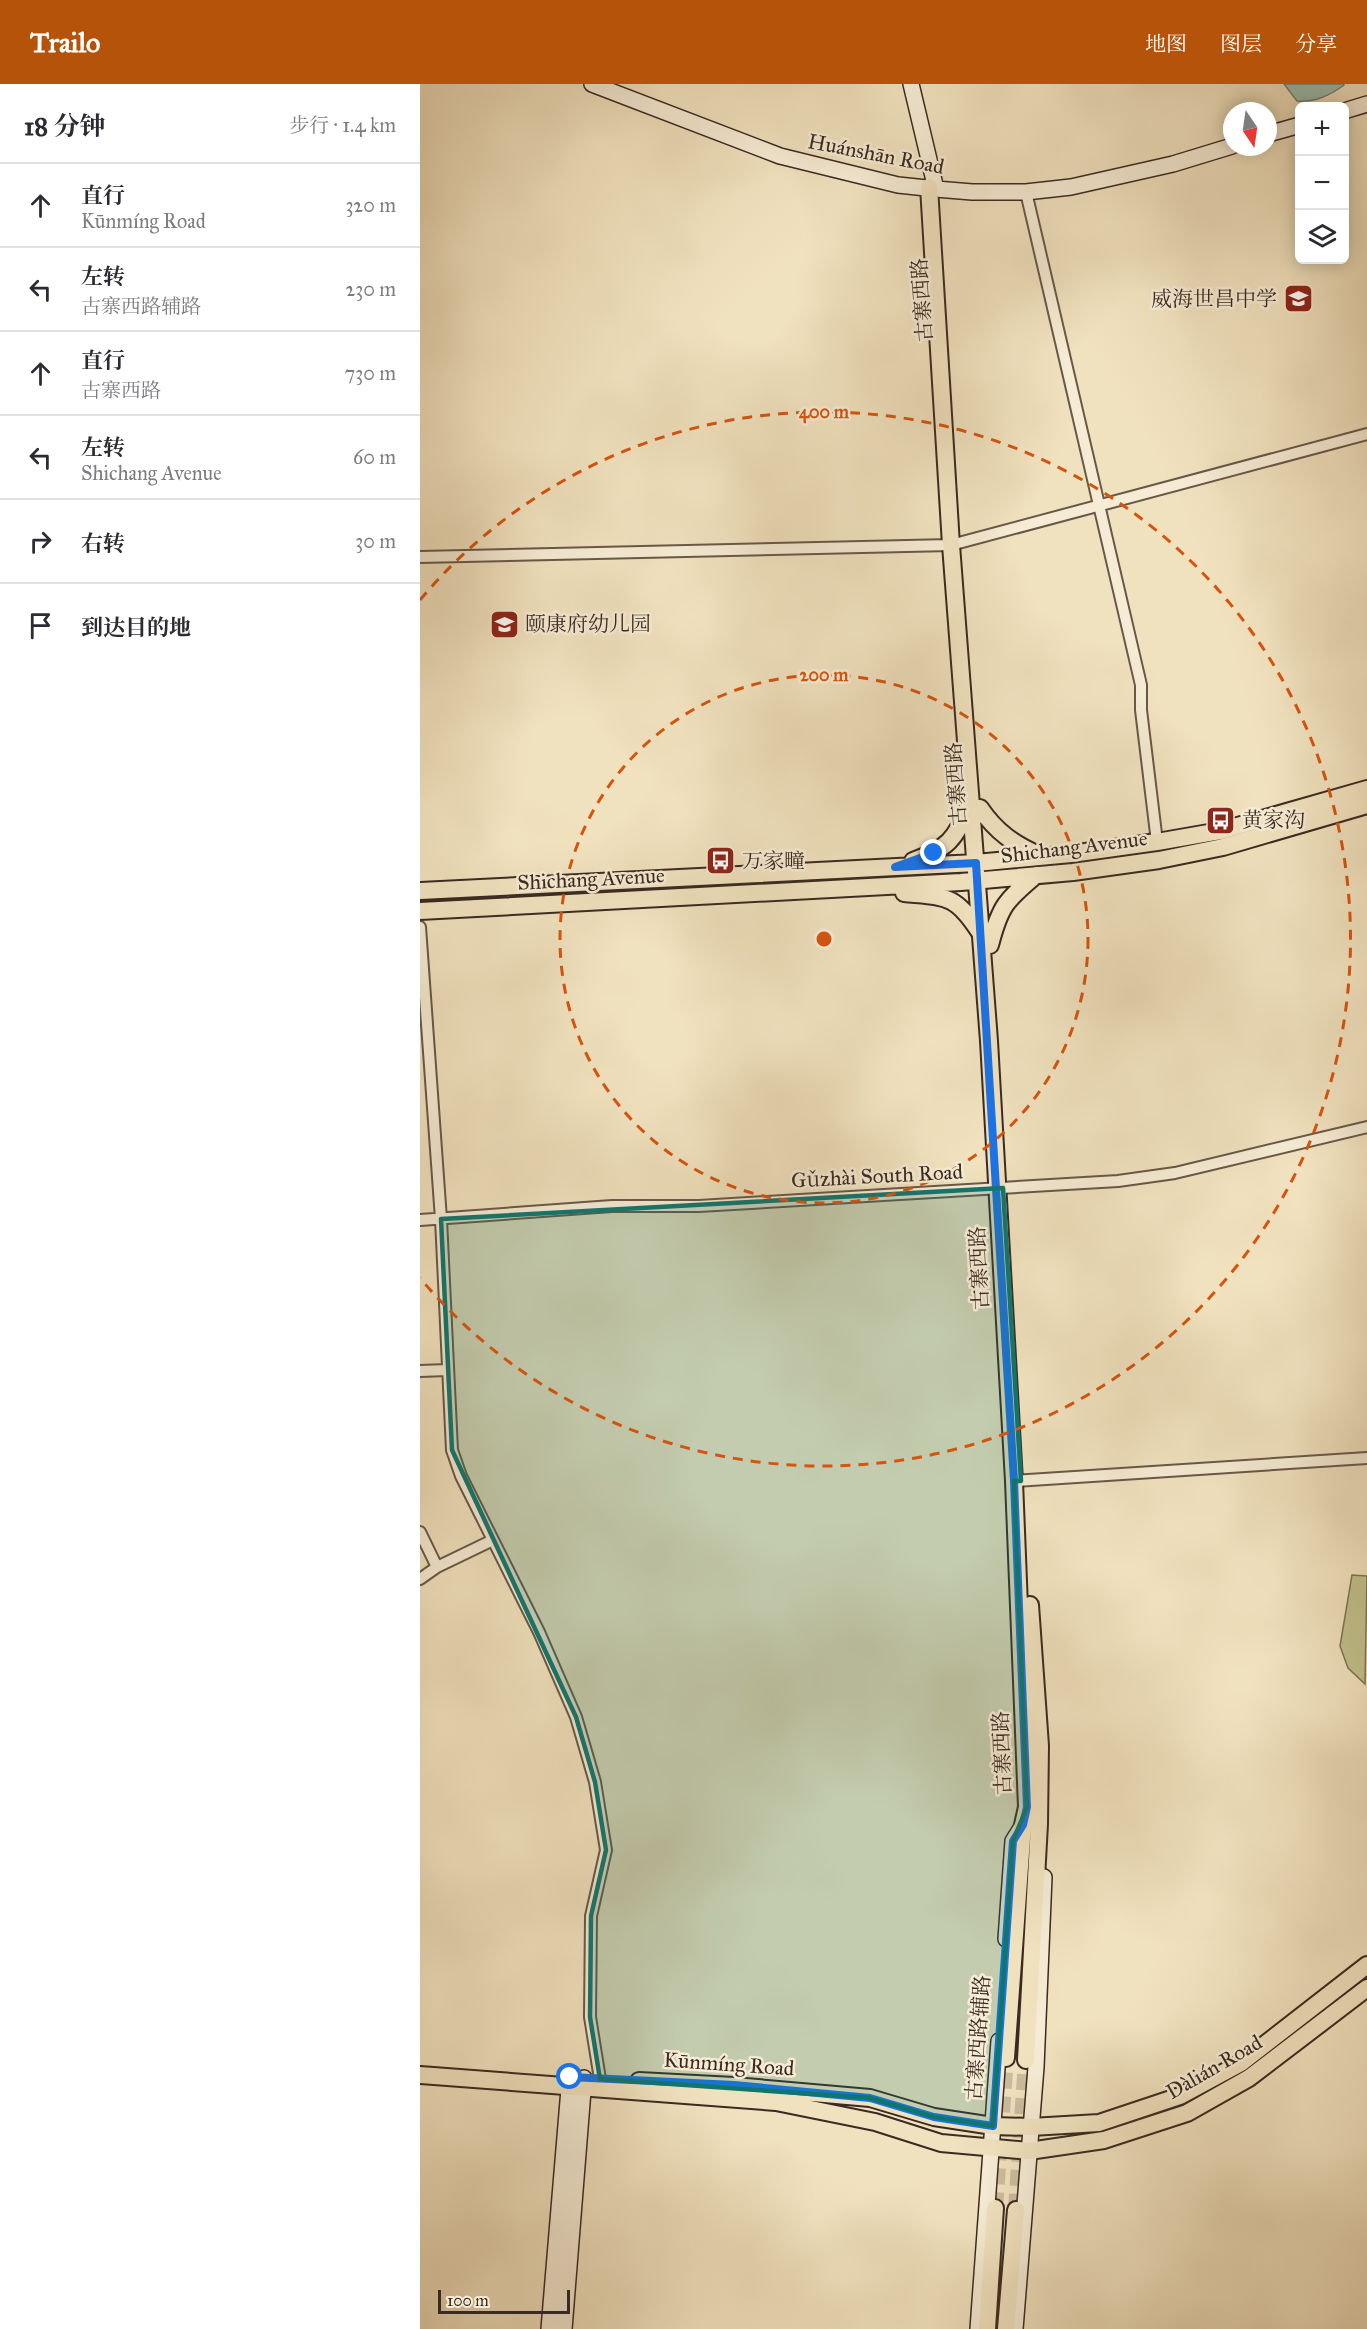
<!DOCTYPE html>
<html lang="zh">
<head>
<meta charset="utf-8">
<style>
	body { margin:0; font-family:"IM FELL Great Primer","Noto Serif SC",serif; background:#f2f2f3; color:#2b2b33 }
	.controls { position:absolute; right:18px; top:18px; display:grid; overflow:hidden; border-radius:9px; box-shadow:0 3px 15px #0003 }
	.controls button { width:54px; height:54px; display:grid; place-items:center; padding:0; border:0; border-bottom:2px solid #e1e1e2; background:#fff; color:#2b2b33; font:30px sans-serif }
	.compass { position:absolute; left:803px; top:18px; width:54px; height:54px; border-radius:50%; background:#fff; box-shadow:0 3px 15px #0003; rotate:167deg }
	.scale { position:absolute; left:18px; bottom:15px; width:132px; box-sizing:border-box; padding-left:6px; border:3px solid #3a2a21; border-top:0; font-size:16px; line-height:21px; white-space:nowrap; color:#3a2a21; -webkit-text-stroke:4px #f6ecd5; paint-order:stroke }
	.stop { position:absolute; width:18px; height:18px; margin:-14px; border:4px solid #1a73e8; border-radius:50%; background:#fff }
	.stop.end { background:#1a73e8; border-color:#fff; box-shadow:0 2px 6px #0008 }
	.list { margin:0; padding:0; list-style:none }
	h2 { display:flex; justify-content:space-between; align-items:center; height:78px; margin:0; padding:0 24px; font-size:26px }
	h2 small { font-size:20px; font-weight:400; color:#7c7c81 }
	.list li { display:grid; grid-template-columns:39px 1fr auto; gap:18px; align-items:center; box-sizing:border-box; height:84px; padding:0 24px; border-top:2px solid #e1e1e2 }
	.list b { display:block; font-size:22px; white-space:nowrap }
	.list p { margin:0; font-size:20px; white-space:nowrap; color:#7c7c81 }
	.list em { font-size:20px; font-style:normal; color:#7c7c81 }
	.icon { flex:none; width:33px; height:33px; fill:none; stroke:currentColor; stroke-width:2; stroke-linecap:round; stroke-linejoin:round }
	.map { position:relative; flex:none; width:947px; height:2245px; overflow:hidden }
	header { display:flex; align-items:center; gap:36px; box-sizing:border-box; height:84px; padding:0 30px; background:#b45309; color:#fff }
	header strong { font-size:28px }
	nav { display:flex; gap:33px; margin-inline-start:auto; font-size:21px }
	main { display:flex }
	aside { flex:1; background:#fff }
	.map>svg:first-child { display:block }
	.green { fill:#c2c18c; stroke:#7e7656; stroke-width:1.5 }
	.water { fill:#9bbeaf; stroke:#748376; stroke-width:1.5 }
	.lines { fill:none; stroke-linecap:round; stroke-linejoin:round }
	.primary-tunnel { stroke:#ccbd9f; stroke-width:16; stroke-dasharray:16 8; stroke-linecap:butt }
	.street-casing { stroke:#685848; stroke-width:14 }
	.secondary-casing { stroke:#3a2a21; stroke-width:18 }
	.primary-casing { stroke:#3a2a21; stroke-width:20 }
	.street { stroke:#f6ecd5; stroke-width:10 }
	.secondary { stroke:#f6ecd5; stroke-width:15 }
	.primary { stroke:#f1e2bf; stroke-width:16 }
	.route { stroke:#1a73e8; stroke-width:8 }
	.marked { fill:#0f766e; fill-opacity:0.2; stroke:#0f766e; stroke-width:4.5; stroke-linejoin:round }
	.ring { fill:none; stroke:#d7540e; stroke-width:3; stroke-dasharray:10 8 }
	.labels { text-anchor:middle; stroke-width:5; stroke-linejoin:round; paint-order:stroke }
	.street-label { font-size:21px; fill:#3a2a21; stroke:#f6ecd5 }
	.poi-label { font-size:21px; fill:#3a2a21; stroke:#f6ecd5; text-anchor:start }
	.centre { fill:#d7540e; stroke:#f6ecd5; stroke-width:3 }
	.ring-label { font-size:18px; text-anchor:middle; font-weight:bold; fill:#d7540e; stroke:#f6ecd5; stroke-width:5; stroke-linejoin:round; paint-order:stroke }
</style>
</head>
<body>
<header>
<strong>Trailo</strong>
<nav><a>地图</a><a>图层</a><a>分享</a></nav>
</header>
<main>
<aside>
<h2>18 分钟<small>步行 · 1.4 km</small></h2>
<ul class="list">
<li><svg class="icon" aria-label="ahead" viewBox="0 0 24 24"><path d="M12 20V5M6 11l6-6 6 6"/></svg><div><b>直行</b><p>Kūnmíng Road</p></div><em>320 m</em></li>
<li><svg class="icon" aria-label="left" viewBox="0 0 24 24"><path d="M17 20v-9H6M10 6l-5 5 5 5"/></svg><div><b>左转</b><p>古寨西路辅路</p></div><em>230 m</em></li>
<li><svg class="icon" aria-label="ahead" viewBox="0 0 24 24"><path d="M12 20V5M6 11l6-6 6 6"/></svg><div><b>直行</b><p>古寨西路</p></div><em>730 m</em></li>
<li><svg class="icon" aria-label="left" viewBox="0 0 24 24"><path d="M17 20v-9H6M10 6l-5 5 5 5"/></svg><div><b>左转</b><p>Shichang Avenue</p></div><em>60 m</em></li>
<li><svg class="icon" aria-label="right" viewBox="0 0 24 24"><path d="M7 20v-9h11M14 6l5 5-5 5"/></svg><div><b>右转</b></div><em>30 m</em></li>
<li><svg class="icon" aria-label="arrive" viewBox="0 0 24 24"><path d="M6 21V4h12l-3 4 3 4H6"/></svg><div><b>到达目的地</b></div></li>
</ul>
</aside>
<div class="map">
<svg width="947" height="2245" viewBox="0 0 947 2245">
	<rect width="100%" height="100%" fill="#f1e2bf"/>
	<filter id="stains"><feTurbulence type="fractalNoise" baseFrequency=".00333" numOctaves="4"/><feColorMatrix values="0 0 0 0 .2 0 0 0 0 .09 0 0 0 0 .02 0 0 0 .5 -.17"/></filter>
	<radialGradient id="worn" r=".72"><stop offset=".6" stop-color="#630" stop-opacity="0"/><stop offset="1" stop-color="#630" stop-opacity=".3"/></radialGradient>
	<path class="green" d="M 932,1491 L 947,1492 L 945,1600 L 928,1584 L 920,1562 Z"/>
	<path class="water" d="M 864,0 L 924,0 L 924,1 C 911,11 893,19 877,17 Z"/>
	<g class="lines">
		<path class="primary-tunnel" d="M 575,2124 L 586,1974
			M 596,2126 L 606,1976"/>
		<defs>
			<path id="street" d="M 606,108 L 721,601 L 721,626 L 737,758
				M 0,473 L 531,461 L 947,350
				M 0,843 L 21,1135 L 32,1366 L 41,1392 L 119,1548 L 156,1633 L 175,1698 L 186,1766 L 171,1832 L 170,1933 L 180,1995 L 178,2005
				M 0,1136 L 192,1122 L 279,1122 L 698,1097 L 755,1089 L 947,1043
				M 0,1287 L 27,1286
				M 594,1397 L 947,1374
				M 0,1448 L 17,1483
				M 0,1495 L 17,1483 L 73,1456"/>
			<path id="secondary" d="M 172,0 L 360,72 L 478,101 L 516,105 L 552,108 L 606,108 L 651,103 L 753,80 L 812,62
				M 491,0 L 516,105
				M 924,27 L 947,20
				M 848,50 L 880,41
				M 586,1855 L 593,1757 L 603,1741
				M 129,2245 L 150,1993
				M 144,2245 L 164,1994
				M 558,2245 L 579,1957
				M 595,2245 L 616,1983 L 624,1793"/>
			<path id="primary" d="M 509,103 L 531,461 L 569,957 L 594,1397 L 607,1723 L 603,1741 L 586,1974
				M 560,724 C 576,748 595,761 621,772
				M 493,777 C 527,765 536,755 549,722
				M 0,807 L 556,779 L 651,770 L 737,758 L 800,747 L 947,705
				M 484,809 C 526,813 535,810 559,847
				M 0,827 L 541,798 L 653,788 L 739,776 L 803,763 L 947,721
				M 570,861 C 580,822 586,816 616,791
				M 606,1976 L 619,1740 L 620,1662 L 610,1521
				M 0,1991 L 356,2018 L 455,2038 L 521,2059 L 609,2067 L 684,2056 L 767,2029 L 829,1994 L 947,1904
				M 219,1997 L 314,2002 L 450,2014 L 514,2033 L 573,2042 L 611,2043 L 679,2039 L 760,2012 L 821,1979 L 947,1881
				M 567,2245 L 575,2124
				M 586,2245 L 596,2126"/>
		</defs>
		<use href="#street" class="street-casing"/>
		<use href="#secondary" class="secondary-casing"/>
		<use href="#primary" class="primary-casing"/>
		<use href="#street" class="street"/>
		<use href="#secondary" class="secondary"/>
		<use href="#primary" class="primary"/>
	</g>
	<g class="lines">
		<path class="route" d="M 150,1993 L 314,2001 L 450,2014 L 514,2033 L 573,2042 L 593,1757 L 603,1741 L 607,1723 L 594,1397 L 556,779 L 475,783 L 514,769"/>
	</g>
	<path class="marked" d="M 583,1104 L 601,1397 L 594,1397 L 607,1723 L 593,1757 L 573,2042 L 514,2033 L 450,2014 L 180,1995 L 170,1933 L 171,1832 L 186,1766 L 175,1698 L 156,1633 L 32,1366 L 21,1135 Z"/>
	<g class="ring">
		<circle cx="404" cy="855" r="264"/>
		<path d="M0 516A527 527 0 1 1 0 1194"/>
	</g>
	<defs>
		<symbol id="school-square" viewBox="-11 -11 22 22"><rect x="-9" y="-9" width="18" height="18" rx="4" fill="#8f2418" stroke="#f6ecd5"/><path d="M0-5L7-2L0 1L-7-2ZM-4 1L0 2.5L4 1V4Q0 6-4 4Z" fill="#fff"/></symbol>
		<symbol id="bus-square" viewBox="-11 -11 22 22"><rect x="-9" y="-9" width="18" height="18" rx="4" fill="#8f2418" stroke="#f6ecd5"/><path d="M-5-6H5V4H4V6H2V4H-2V6H-4V4H-5ZM-3.5-4V0h7V-4ZM-3.5 1.2v1.5H-2V1.2ZM2 1.2v1.5H3.5V1.2Z" fill="#fff"/></symbol>
	</defs>
	<g fill-rule="evenodd">
		<use href="#school-square" x="862" y="198" width="33" height="33"/>
		<use href="#school-square" x="68" y="524" width="33" height="33"/>
		<use href="#bus-square" x="784" y="720" width="33" height="33"/>
		<use href="#bus-square" x="284" y="760" width="33" height="33"/>
	</g>
	<g class="labels">
		<g class="street-label">
			<text transform="translate(456 70) rotate(11)" y="7">Huánshān Road</text>
			<text transform="translate(502 216) rotate(-94)" y="7">古寨西路</text>
			<text transform="translate(536 700) rotate(-94)" y="7">古寨西路</text>
			<text transform="translate(654 763) rotate(-7)" y="7">Shichang Avenue</text>
			<text transform="translate(171 795) rotate(-3)" y="7">Shichang Avenue</text>
			<text transform="translate(457 1092) rotate(-3)" y="7">Gǔzhài South Road</text>
			<text transform="translate(559 1184) rotate(-93)" y="7">古寨西路</text>
			<text transform="translate(582 1669) rotate(-92)" y="7">古寨西路</text>
			<text transform="translate(558 1954) rotate(-86)" y="7">古寨西路辅路</text>
			<text transform="translate(309 1980) rotate(4)" y="7">Kūnmíng Road</text>
			<text transform="translate(794 1983) rotate(-30)" y="7">Dàlián Road</text>
		</g>
		<g class="poi-label">
			<text x="857" y="222" text-anchor="end">威海世昌中学</text>
			<text x="105" y="547">颐康府幼儿园</text>
			<text x="822" y="743">黄家沟</text>
			<text x="322" y="784">万家疃</text>
		</g>
	</g>
	<circle cx="404" cy="855" r="9" class="centre"/>
	<g class="ring-label">
		<text x="404" y="334">400 m</text>
		<text x="404" y="597">200 m</text>
	</g>
	<rect width="100%" height="100%" filter="url(#stains)"/>
	<rect width="100%" height="100%" fill="url(#worn)"/>
</svg>
<div class="controls">
<button>+</button>
<button>−</button>
<button><svg class="icon" aria-label="layers" viewBox="0 0 24 24"><path d="M12 4l9 5-9 5-9-5zM3 14l9 5 9-5"/></svg></button>
</div>
<svg class="compass" viewBox="-18 -18 36 36"><path d="M0-13l5 13h-10z" fill="#e53935"/><path d="M0 13l5-13h-10z" fill="#7c7c81"/></svg>
<div class="scale">100 m</div>
<div class="stop" style="left:150px;top:1993px"></div>
<div class="stop end" style="left:514px;top:769px"></div>
</div>
</main>
</body>
</html>
